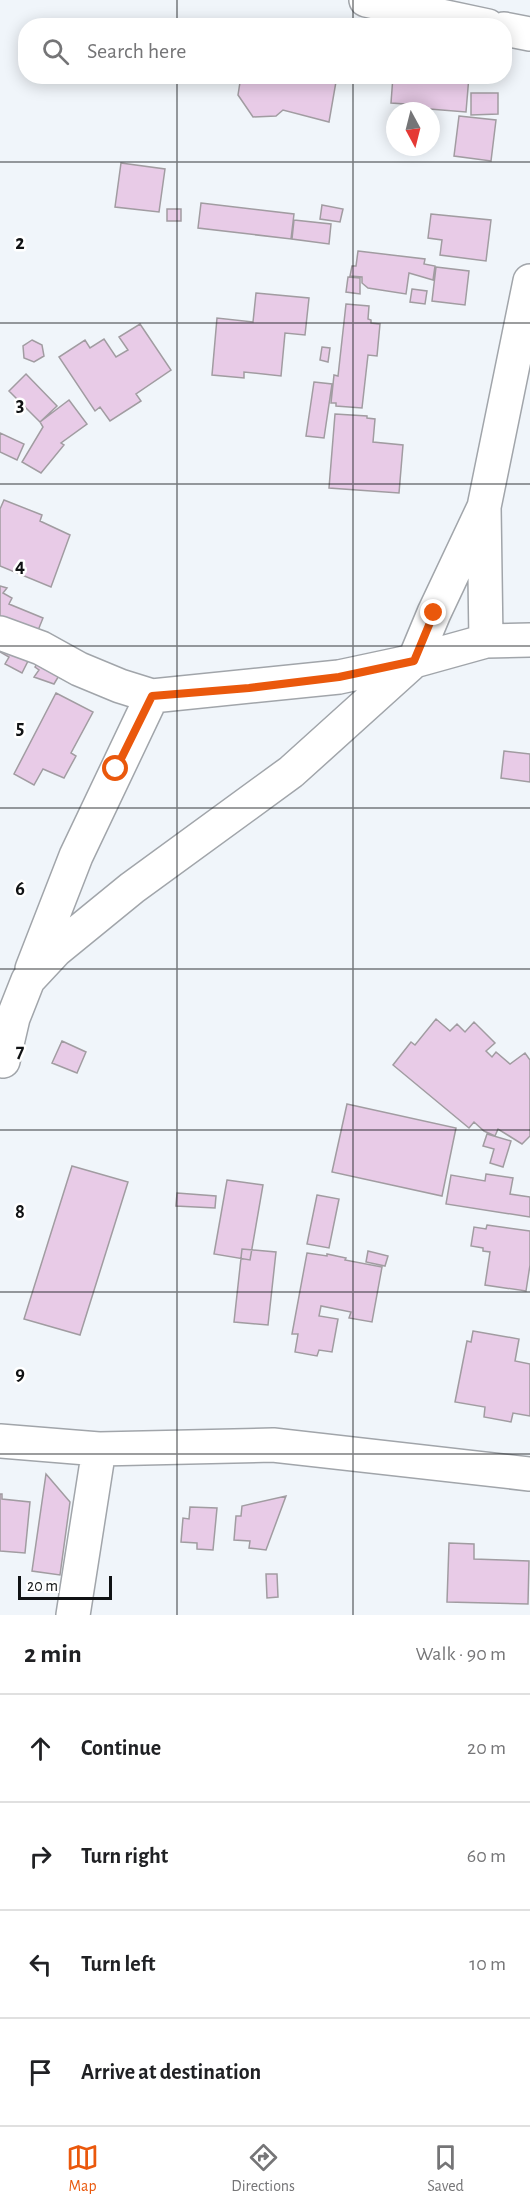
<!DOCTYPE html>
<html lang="en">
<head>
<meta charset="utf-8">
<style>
	body { margin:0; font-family:"Alegreya Sans",sans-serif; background:#f2f2f2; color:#202124 }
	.compass { position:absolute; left:386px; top:102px; width:54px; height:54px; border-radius:50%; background:#fff; box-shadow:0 3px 15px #0003; rotate:173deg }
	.scale { position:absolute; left:18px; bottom:15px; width:94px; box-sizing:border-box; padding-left:6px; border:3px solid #101214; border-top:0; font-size:16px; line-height:21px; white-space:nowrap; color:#101214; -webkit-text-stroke:4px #fff; paint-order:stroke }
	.stop { position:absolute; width:18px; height:18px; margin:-14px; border:4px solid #ea580c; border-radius:50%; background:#fff }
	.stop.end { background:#ea580c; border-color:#fff; box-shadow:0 2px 6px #0008 }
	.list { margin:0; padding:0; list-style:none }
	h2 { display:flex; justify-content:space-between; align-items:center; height:78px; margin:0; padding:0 24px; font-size:26px }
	h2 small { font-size:20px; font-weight:400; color:#757577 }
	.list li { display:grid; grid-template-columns:39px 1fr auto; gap:18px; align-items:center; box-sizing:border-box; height:108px; padding:0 24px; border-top:2px solid #e0e0e0 }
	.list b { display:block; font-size:22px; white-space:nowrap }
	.list em { font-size:20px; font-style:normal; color:#757577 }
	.icon { flex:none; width:33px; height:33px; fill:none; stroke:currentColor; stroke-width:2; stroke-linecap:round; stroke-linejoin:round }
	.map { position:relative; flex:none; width:530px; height:1615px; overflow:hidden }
	.search { position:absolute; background:#fff; box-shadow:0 3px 15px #0003; left:18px; right:18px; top:18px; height:66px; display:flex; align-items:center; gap:15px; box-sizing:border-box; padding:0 21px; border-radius:24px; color:#757577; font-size:22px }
	.sheet { height:510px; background:#fff }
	nav { display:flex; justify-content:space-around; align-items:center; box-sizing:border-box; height:84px; border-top:2px solid #e0e0e0; background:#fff; font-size:16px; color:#757577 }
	nav a { display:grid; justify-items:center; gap:3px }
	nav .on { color:#ea580c }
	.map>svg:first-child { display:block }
	.building { fill:#e8cbe7; stroke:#a19ca1; stroke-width:1.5 }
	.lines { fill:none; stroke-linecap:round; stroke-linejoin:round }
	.minor-casing { stroke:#a1a5aa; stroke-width:36 }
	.minor { stroke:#fff; stroke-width:33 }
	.route { stroke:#ea580c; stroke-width:8 }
	.grid { fill:none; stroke:#101214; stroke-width:1.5; stroke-opacity:0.55 }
	.grid-label { font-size:20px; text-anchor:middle; font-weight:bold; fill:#101214; stroke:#fff; stroke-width:5; stroke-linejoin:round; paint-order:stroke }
</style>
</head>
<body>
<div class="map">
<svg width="530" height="1615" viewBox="0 0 530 1615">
	<rect width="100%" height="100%" fill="#f0f5fa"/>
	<path class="building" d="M 241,76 L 337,76 L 329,122 L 283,110 L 276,116 L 253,117 L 238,95 Z
		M 393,76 L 469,76 L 466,112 L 405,107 L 405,104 L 391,103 Z
		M 471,93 L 498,93 L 498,114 L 471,115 Z
		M 459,116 L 496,120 L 491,161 L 454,156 Z
		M 121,163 L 165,169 L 159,212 L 115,207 Z
		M 201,203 L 294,214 L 291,239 L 198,228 Z
		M 322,205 L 343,209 L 340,222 L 320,219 Z
		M 167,209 L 181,209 L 181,221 L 167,221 Z
		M 431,214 L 491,220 L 486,261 L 440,255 L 442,240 L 428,238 Z
		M 294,220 L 331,224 L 329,244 L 292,239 Z
		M 358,251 L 425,259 L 424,264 L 435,266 L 433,280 L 409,273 L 406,294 L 368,288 L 362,283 L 362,277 L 350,276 L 352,266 L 356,266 Z
		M 436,267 L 469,271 L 465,305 L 432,301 Z
		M 348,277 L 360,278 L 360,294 L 346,292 Z
		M 412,289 L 427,291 L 425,304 L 410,302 Z
		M 256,293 L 309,298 L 305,335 L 285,333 L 281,376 L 244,372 L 244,378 L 212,375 L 217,318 L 253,322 Z
		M 346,304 L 369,306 L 368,319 L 371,320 L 371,323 L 380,324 L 377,356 L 368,355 L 362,408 L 336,406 L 336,403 L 331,403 L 334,375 L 338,376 Z
		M 140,324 L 171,370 L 136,394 L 141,401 L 110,421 L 100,407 L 95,411 L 59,357 L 85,340 L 90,348 L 104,339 L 116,357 L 128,350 L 119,337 Z
		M 32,340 L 42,345 L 44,356 L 34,362 L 24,358 L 23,346 Z
		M 322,347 L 330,348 L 328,362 L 320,360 Z
		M 26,374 L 57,406 L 40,422 L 9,391 Z
		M 314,382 L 332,384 L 324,438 L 306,436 Z
		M 69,400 L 87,424 L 61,443 L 64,445 L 41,473 L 22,462 L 43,427 L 40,422 Z
		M 335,414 L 367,416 L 367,418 L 375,419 L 373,442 L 403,445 L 399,493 L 329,488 Z
		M 0,433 L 24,444 L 17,460 L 0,452 Z
		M 4,500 L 42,515 L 40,521 L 70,535 L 51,587 L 0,566 L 0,509 Z
		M 0,586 L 7,588 L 3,593 L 12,598 L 9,604 L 43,618 L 37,633 L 0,626 Z
		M 4,644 L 30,657 L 22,673 L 5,664 L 9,657 L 0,652 Z
		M 41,657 L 60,674 L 54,684 L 34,677 L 39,670 L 35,667 Z
		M 56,693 L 93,712 L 71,753 L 76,756 L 64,778 L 43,769 L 34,785 L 14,774 Z
		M 504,751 L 530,754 L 530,782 L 501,778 Z
		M 436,1019 L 450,1031 L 457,1024 L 465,1032 L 474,1022 L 495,1043 L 486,1051 L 492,1057 L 496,1052 L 510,1064 L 525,1053 L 530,1060 L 530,1136 L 522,1144 L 498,1129 L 495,1136 L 484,1131 L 474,1122 L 469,1128 L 393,1065 L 411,1042 L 415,1045 Z
		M 62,1041 L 86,1052 L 77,1073 L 52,1063 Z
		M 347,1104 L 456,1128 L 442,1196 L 332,1172 Z
		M 487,1134 L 511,1141 L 503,1167 L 490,1163 L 494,1149 L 483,1146 Z
		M 72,1166 L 128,1182 L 80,1335 L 24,1319 Z
		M 486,1174 L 513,1178 L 510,1194 L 530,1197 L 530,1217 L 446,1204 L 451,1175 L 485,1181 Z
		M 227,1180 L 263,1185 L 250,1260 L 214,1254 Z
		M 177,1193 L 216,1196 L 215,1208 L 176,1206 Z
		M 317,1195 L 339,1199 L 329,1248 L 307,1244 Z
		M 487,1225 L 530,1231 L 530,1265 L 526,1291 L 485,1285 L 490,1252 L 483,1251 L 483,1248 L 471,1246 L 474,1227 L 486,1229 Z
		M 242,1249 L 276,1252 L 268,1325 L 234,1322 Z
		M 368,1251 L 388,1256 L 385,1266 L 366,1262 Z
		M 307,1253 L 327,1256 L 327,1254 L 346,1258 L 345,1260 L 382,1267 L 372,1322 L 349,1318 L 351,1312 L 321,1306 L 319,1316 L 338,1319 L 332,1352 L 319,1350 L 317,1356 L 295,1352 L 298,1334 L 292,1334 Z
		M 473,1331 L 519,1339 L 515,1361 L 530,1364 L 530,1416 L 513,1413 L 511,1422 L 484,1417 L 485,1407 L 455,1402 L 467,1341 L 471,1342 Z
		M 46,1474 L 70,1502 L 60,1575 L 32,1571 Z
		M 0,1494 L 2,1494 L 2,1499 L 30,1502 L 25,1553 L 0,1551 Z
		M 286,1496 L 266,1550 L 249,1548 L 250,1541 L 234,1540 L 236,1516 L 241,1516 L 242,1506 Z
		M 190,1507 L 217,1508 L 213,1550 L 197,1549 L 197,1543 L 181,1542 L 183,1518 L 189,1519 Z
		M 449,1543 L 474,1544 L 474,1559 L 529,1561 L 528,1604 L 447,1602 Z
		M 266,1574 L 277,1574 L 278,1597 L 267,1598 Z"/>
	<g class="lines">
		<defs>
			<path id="minor" d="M 366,0 L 488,26
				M 504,29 L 530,34
				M 530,281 L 484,507 L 486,641 L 530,640
				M 0,633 L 41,648 L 79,669 L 120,686 L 152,696 L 339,677 L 414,661 L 486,641
				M 32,969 L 76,856 L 152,696
				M 3,1061 L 13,1018 L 28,980 L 56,950 L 132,888 L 291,772 L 414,661 L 434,613 L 484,507
				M 0,1441 L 99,1449 L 273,1445 L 530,1474
				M 73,1615 L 99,1449"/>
		</defs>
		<use href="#minor" class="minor-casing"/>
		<use href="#minor" class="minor"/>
	</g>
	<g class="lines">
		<path class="route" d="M 116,769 L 152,696 L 249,688 L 339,677 L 414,661 L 434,613"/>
	</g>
	<path class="grid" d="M 177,0 L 177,26M 353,0 L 353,26M 177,76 L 177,1615M 353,76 L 353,1615M 0,162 L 530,162M 0,323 L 530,323M 0,484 L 530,484M 0,646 L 530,646M 0,808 L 530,808M 0,969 L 530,969M 0,1130 L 530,1130M 0,1292 L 530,1292M 0,1454 L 530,1454"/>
	<g class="grid-label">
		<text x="20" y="249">2</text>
		<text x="20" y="411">3</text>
		<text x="20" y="572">4</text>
		<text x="20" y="734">5</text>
		<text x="20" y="895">6</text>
		<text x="20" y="1057">7</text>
		<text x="20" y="1218">8</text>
		<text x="20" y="1380">9</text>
	</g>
</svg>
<svg class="compass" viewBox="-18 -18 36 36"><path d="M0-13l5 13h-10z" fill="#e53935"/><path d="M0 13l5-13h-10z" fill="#757577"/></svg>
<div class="scale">20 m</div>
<div class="stop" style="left:116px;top:769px"></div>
<div class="stop end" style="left:434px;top:613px"></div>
<div class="search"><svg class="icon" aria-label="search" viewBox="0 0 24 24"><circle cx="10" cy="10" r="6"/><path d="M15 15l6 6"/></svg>Search here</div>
</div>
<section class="sheet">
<h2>2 min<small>Walk · 90 m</small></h2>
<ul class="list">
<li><svg class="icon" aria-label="ahead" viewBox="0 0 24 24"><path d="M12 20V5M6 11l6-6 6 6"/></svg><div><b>Continue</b></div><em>20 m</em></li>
<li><svg class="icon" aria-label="right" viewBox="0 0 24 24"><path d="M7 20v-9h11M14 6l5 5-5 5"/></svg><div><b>Turn right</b></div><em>60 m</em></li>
<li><svg class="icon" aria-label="left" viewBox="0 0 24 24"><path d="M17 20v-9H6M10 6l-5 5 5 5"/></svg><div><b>Turn left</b></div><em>10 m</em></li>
<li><svg class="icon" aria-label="arrive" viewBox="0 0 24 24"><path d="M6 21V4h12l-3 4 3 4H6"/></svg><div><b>Arrive at destination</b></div></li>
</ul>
</section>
<nav>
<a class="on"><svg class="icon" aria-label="map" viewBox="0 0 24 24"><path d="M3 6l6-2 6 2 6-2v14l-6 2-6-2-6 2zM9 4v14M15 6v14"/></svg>Map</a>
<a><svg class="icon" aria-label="directions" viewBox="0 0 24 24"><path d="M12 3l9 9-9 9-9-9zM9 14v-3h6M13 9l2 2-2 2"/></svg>Directions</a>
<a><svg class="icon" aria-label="saved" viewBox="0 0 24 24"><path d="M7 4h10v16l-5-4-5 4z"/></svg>Saved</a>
</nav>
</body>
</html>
